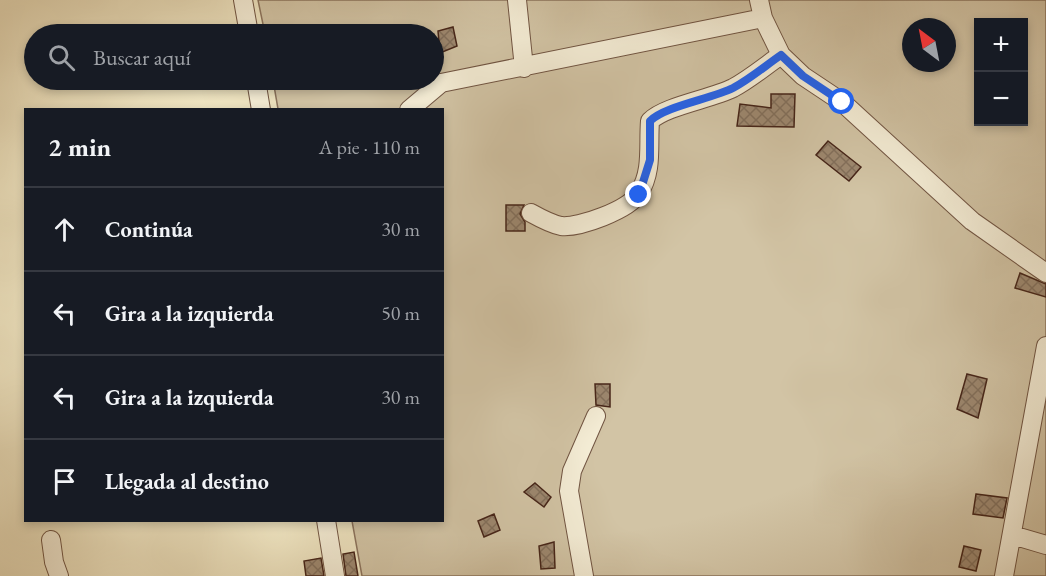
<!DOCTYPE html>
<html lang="es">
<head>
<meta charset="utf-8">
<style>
	body { margin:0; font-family:"EB Garamond",serif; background:#20242c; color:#f1f3f6 }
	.controls { position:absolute; right:18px; top:18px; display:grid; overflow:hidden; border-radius:0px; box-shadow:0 3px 9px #0003 }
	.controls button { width:54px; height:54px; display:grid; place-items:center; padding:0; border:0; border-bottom:2px solid #363941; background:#171b24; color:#f1f3f6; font:30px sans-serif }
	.compass { position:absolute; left:902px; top:18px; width:54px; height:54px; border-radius:50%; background:#171b24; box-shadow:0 3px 9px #0003; rotate:328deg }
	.stop { position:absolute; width:18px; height:18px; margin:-14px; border:4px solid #2563eb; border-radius:50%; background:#fff }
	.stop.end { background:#2563eb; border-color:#fff; box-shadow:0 2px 6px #0008 }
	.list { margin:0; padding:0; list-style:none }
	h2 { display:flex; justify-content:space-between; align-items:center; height:78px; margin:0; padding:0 24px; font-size:26px }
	h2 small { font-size:20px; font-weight:400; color:#9ea1a6 }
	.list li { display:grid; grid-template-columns:39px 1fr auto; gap:18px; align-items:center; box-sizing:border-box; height:84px; padding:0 24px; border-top:2px solid #363941 }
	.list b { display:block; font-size:22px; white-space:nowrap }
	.list em { font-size:20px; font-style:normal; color:#9ea1a6 }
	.icon { flex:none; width:33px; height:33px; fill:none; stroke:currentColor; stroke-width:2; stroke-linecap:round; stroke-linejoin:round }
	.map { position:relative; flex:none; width:1046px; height:576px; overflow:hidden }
	.search { position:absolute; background:#171b24; box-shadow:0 3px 9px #0003; left:24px; top:24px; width:420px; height:66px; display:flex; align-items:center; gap:15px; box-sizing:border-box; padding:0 21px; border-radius:33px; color:#9ea1a6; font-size:22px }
	.panel { position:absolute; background:#171b24; box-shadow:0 3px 9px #0003; left:24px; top:108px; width:420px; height:414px; border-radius:0px }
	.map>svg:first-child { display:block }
	.grass { fill:#d2c4a5; stroke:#8c745e; stroke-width:1.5; fill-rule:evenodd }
	.building { fill:url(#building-cross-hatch); stroke:#452418; stroke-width:1.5 }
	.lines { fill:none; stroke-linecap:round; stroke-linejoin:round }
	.minor-casing { stroke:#705442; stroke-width:20 }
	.minor { stroke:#f5eed7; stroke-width:18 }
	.route { stroke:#2563eb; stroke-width:8 }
</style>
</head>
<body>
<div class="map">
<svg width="1046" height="576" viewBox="0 0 1046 576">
	<defs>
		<pattern id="building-cross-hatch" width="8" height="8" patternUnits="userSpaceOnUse" patternTransform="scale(1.5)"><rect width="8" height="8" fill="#9d8870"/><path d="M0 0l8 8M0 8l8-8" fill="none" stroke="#826f5b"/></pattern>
	</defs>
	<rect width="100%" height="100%" fill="#efe5c2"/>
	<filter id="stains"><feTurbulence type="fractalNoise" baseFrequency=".00333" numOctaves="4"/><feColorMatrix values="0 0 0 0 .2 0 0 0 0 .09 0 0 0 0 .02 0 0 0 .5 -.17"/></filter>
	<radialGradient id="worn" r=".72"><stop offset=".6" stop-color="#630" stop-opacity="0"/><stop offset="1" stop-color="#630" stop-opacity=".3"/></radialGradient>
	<path class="grass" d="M 258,0 L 1046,0 L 1046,576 L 362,576 L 352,521 L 442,520 L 442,110 L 278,109 L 273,80 L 434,80 L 434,34 L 265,34 ZM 978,22 L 1024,22 L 1024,122 L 978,122 ZM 911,27 L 947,27 L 947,63 L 911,63 Z"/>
	<path class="building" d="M 453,27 L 457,46 L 440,53 L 438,31 Z
		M 771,94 L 795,94 L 794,127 L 737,126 L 740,104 L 771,108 Z
		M 828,141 L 861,167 L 849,181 L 816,155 Z
		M 506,205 L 524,205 L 520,214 L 525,222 L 525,231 L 506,231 Z
		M 1020,273 L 1046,284 L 1046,297 L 1015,288 Z
		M 967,374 L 987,379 L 978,418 L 957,409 Z
		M 595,384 L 610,384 L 610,407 L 596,405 Z
		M 535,483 L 551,497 L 544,507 L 524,492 Z
		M 976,494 L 1007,498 L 1003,518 L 973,514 Z
		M 494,514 L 500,530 L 484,537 L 478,521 Z
		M 554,542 L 555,568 L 541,569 L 539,546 Z
		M 964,546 L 981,550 L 976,571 L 959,567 Z
		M 354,552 L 358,576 L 346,576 L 343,554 Z
		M 321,558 L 324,576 L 306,576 L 304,561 Z"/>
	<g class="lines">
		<defs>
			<path id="minor" d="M 243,0 L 249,34
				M 517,0 L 524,68
				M 759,0 L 763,18 L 781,55 L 803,76 L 842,102 L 972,221 L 1046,273
				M 256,80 L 261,110
				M 409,110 L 441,83 L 763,18
				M 531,213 C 540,218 551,224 561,226 C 579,228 629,210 639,193 C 653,171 648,146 650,121 C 665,106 711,99 733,88 C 750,79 765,66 781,55
				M 326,520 L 335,576
				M 1012,535 L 1046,545
				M 51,540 L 54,562 L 59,576
				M 584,576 L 569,491 L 572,471 L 596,416
				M 1004,576 L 1046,346"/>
		</defs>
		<use href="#minor" class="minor-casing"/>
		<use href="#minor" class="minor"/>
	</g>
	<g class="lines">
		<path class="route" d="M 639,195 L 650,160 L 650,121 C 665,106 711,99 733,88 C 750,79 765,66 781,55 L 803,76 L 842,102"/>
	</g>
	<rect width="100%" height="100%" filter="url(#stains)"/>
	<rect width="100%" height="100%" fill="url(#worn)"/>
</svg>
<div class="controls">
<button>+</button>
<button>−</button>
</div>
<svg class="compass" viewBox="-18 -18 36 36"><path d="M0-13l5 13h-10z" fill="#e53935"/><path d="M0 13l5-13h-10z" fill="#9ea1a6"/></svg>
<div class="stop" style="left:842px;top:102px"></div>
<div class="stop end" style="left:639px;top:195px"></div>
<div class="search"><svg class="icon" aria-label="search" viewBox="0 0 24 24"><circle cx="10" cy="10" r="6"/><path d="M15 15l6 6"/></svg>Buscar aquí</div>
<section class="panel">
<h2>2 min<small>A pie · 110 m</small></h2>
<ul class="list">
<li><svg class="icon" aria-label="ahead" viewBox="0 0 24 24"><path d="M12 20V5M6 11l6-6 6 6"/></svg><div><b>Continúa</b></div><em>30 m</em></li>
<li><svg class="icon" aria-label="left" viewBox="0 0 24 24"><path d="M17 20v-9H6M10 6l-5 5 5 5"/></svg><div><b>Gira a la izquierda</b></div><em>50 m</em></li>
<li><svg class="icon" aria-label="left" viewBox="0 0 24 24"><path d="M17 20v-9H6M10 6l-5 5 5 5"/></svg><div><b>Gira a la izquierda</b></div><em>30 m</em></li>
<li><svg class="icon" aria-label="arrive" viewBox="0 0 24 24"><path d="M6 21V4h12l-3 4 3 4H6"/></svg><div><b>Llegada al destino</b></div></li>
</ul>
</section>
</div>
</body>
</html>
